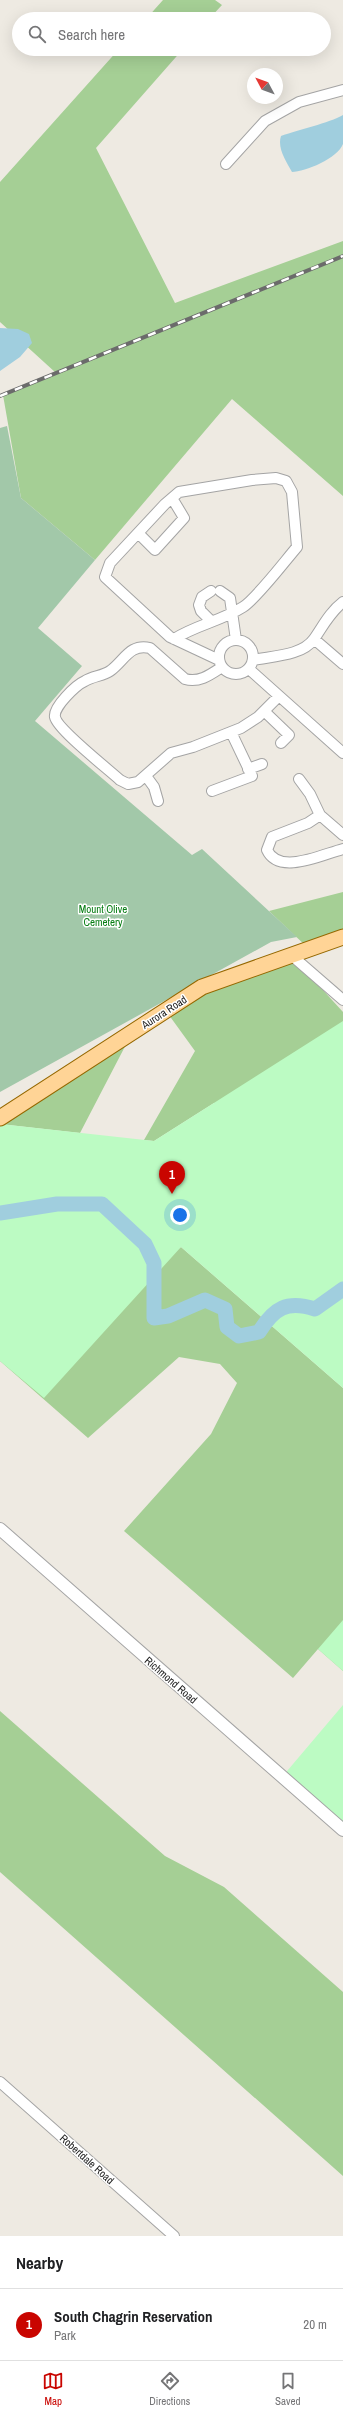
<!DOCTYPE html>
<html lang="en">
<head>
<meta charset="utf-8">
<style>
	body { margin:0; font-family:"Archivo Narrow",sans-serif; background:#f2f2f2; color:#202124 }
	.compass { position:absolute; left:247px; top:68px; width:36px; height:36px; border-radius:50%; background:#fff; box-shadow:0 4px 16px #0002; rotate:311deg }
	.you { position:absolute; left:180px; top:1215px; width:14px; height:14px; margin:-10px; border:3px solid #fff; border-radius:50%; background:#1a73e8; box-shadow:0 0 0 6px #1a73e833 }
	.badge { display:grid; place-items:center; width:26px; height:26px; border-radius:50%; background:#c90500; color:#fff; font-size:13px; font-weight:700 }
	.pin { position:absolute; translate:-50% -33px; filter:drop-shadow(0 1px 2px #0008) }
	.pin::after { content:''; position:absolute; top:21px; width:14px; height:12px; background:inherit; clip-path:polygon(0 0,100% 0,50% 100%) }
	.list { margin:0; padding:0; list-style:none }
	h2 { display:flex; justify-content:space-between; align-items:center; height:52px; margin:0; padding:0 16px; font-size:17px }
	h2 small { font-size:13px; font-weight:400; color:#757577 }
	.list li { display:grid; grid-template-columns:26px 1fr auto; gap:12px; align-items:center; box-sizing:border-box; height:72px; padding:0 16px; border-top:1px solid #e0e0e0 }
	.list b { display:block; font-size:15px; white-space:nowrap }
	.list p { margin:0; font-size:13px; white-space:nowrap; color:#757577 }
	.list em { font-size:13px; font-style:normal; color:#757577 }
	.icon { flex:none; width:22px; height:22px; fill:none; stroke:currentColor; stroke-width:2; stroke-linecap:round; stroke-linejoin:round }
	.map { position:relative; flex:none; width:343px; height:2236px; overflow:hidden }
	.search { position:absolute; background:#fff; box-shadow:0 4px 16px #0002; left:12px; right:12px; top:12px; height:44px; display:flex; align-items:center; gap:10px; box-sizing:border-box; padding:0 14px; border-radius:22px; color:#757577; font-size:15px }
	.sheet { height:124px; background:#fff }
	nav { display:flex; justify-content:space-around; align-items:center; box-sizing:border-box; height:56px; border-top:1px solid #e0e0e0; background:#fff; font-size:11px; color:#757577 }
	nav a { display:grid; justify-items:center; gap:2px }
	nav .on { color:#c90500 }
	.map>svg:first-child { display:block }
	.forest { fill:#a5cf95 }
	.cemetery { fill:#a2c8a9 }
	.park { fill:#bcfbc3 }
	.water { fill:#a0cede }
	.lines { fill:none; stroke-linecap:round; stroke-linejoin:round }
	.river { stroke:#a0cede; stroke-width:15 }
	.minor-casing { stroke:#a4a4a4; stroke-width:12 }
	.tertiary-casing { stroke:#a4a4a4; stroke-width:14 }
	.primary-casing { stroke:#956800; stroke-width:17 }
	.minor { stroke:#fff; stroke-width:10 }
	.tertiary { stroke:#fff; stroke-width:12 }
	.primary { stroke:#ffd496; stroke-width:15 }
	.rail-casing { stroke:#6b6b6b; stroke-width:4 }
	.rail { stroke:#fff; stroke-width:2.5; stroke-dasharray:8; stroke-linecap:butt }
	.labels { text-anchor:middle; stroke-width:3; stroke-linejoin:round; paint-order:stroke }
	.park-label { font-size:11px; fill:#077e14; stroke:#fff }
	.street-label { font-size:11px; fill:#1d1d1d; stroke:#fff }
</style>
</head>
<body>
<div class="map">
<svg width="343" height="2236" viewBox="0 0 343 2236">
	<rect width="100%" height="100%" fill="#eeeae2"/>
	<path class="forest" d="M 163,0 L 215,0 L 222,5 L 209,19 L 146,19 Z
		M 119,49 L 183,49 L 96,148 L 175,303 L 343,241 L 343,496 L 232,399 L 95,560 L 21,498 L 3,395 L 56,373 L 0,322 L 0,182 Z
		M 343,892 L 343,937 L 308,948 L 269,911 Z
		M 290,954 L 343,1012 L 343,1164 L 214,1103 L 154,1141 L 144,1140 L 195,1051 L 166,1011 Z
		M 132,1033 L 80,1133 L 0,1124 Z
		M 181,1247 L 343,1388 L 343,1671 L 318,1649 L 293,1678 L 124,1531 L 211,1434 L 237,1383 L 220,1364 L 179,1357 L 88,1438 L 0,1361 Z
		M 0,1711 L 165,1856 L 224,1887 L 343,1992 L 343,2176 L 0,1872 Z"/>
	<path class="cemetery" d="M 7,426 L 21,498 L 95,560 L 38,628 L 82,666 L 35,721 L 192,855 L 202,849 L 297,937 L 271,942 L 0,1092 L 0,428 Z"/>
	<path class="park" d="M 343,1021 L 343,1388 L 181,1247 L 44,1398 L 0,1361 L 0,1124 L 154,1141 Z
		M 343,1620 L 343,1671 L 318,1649 Z
		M 343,1705 L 343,1830 L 282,1777 Z"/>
	<path class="water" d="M 343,115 C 343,123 343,136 343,144 C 338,158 305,172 292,172 C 286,161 277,148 281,136 C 298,130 329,123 343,115 Z
		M 0,328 L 18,329 L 29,334 L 32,343 L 20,357 L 0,371 Z"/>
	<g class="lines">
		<path class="river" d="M 0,1213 L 57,1204 L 102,1204 L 145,1244 L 154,1263 L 154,1318 L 168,1316 L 205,1300 L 225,1309 L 227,1327 L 239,1336 L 259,1332 C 274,1308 287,1300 315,1309 L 343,1289"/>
		<defs>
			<path id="minor" d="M 226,164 L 265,121 L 299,102 L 343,90
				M 138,533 L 155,550 L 184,518 L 172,498
				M 211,591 L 202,597 L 199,605 L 201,611 L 211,621
				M 220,591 L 230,598 L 236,640
				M 174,639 C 196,625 221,621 243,607 C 256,599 285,561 297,547 L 292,492 L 286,481 L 276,478 L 252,480 L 179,492 L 165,504 L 110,563 L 105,577 L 170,637 L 219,660
				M 314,639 L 343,664
				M219 657a17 17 0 1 1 34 0a17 17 0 1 1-34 0Z
				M 253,660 C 272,656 302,656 314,639 C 323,626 330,612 343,602
				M 222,667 C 210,675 199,683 185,679 L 150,648 C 130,643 124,661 110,671 C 103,676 93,676 85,681 C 76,685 53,707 55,717 C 57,729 108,769 120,780 L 128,784 L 138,782 L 171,753 L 193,747 L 241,728 L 258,717 L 279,696
				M 249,669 L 343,753
				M 264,711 L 289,735 L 281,743
				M 248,769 L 262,764
				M 146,776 L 154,787 L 158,801
				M 299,779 L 310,794 L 320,815 L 343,835
				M 212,791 L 252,776 L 231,732
				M 320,815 L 308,823 L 272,837 L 267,850 C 279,876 323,854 343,849
				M 290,954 L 343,1000
				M 0,2082 L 174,2236"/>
			<path id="tertiary" d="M 0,1529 L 343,1830"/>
			<path id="primary" d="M 0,1118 L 202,987 L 343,937"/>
		</defs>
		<use href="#minor" class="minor-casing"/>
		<use href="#tertiary" class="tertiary-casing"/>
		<use href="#primary" class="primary-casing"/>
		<use href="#minor" class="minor"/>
		<use href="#tertiary" class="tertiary"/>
		<use href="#primary" class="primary"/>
		<defs>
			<path id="rail" d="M 0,396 L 343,256"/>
		</defs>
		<use href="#rail" class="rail-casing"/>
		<use href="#rail" class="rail"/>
	</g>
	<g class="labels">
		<g class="park-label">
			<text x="103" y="913">Mount Olive<tspan x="103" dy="13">Cemetery</tspan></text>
		</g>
		<g class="street-label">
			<text transform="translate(164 1012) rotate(-33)" y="4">Aurora Road</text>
			<text transform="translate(171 1680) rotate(41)" y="4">Richmond Road</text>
			<text transform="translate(87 2159) rotate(42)" y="4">Robertdale Road</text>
		</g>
	</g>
</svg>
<svg class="compass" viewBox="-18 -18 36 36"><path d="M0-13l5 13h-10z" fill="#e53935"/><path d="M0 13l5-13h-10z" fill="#757577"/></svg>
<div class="you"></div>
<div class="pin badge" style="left:172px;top:1194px">1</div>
<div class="search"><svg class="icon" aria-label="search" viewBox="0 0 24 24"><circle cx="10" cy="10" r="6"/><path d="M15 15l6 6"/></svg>Search here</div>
</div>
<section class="sheet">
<h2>Nearby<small></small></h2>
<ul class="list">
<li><span class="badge">1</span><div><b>South Chagrin Reservation</b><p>Park</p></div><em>20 m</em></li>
</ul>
</section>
<nav>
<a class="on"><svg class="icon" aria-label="map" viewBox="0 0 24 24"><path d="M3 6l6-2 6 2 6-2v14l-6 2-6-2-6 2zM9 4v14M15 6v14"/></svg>Map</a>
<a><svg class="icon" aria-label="directions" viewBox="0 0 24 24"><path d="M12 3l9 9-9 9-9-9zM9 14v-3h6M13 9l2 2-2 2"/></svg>Directions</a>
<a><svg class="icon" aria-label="saved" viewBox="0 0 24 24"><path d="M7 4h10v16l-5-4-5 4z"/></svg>Saved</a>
</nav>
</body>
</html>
